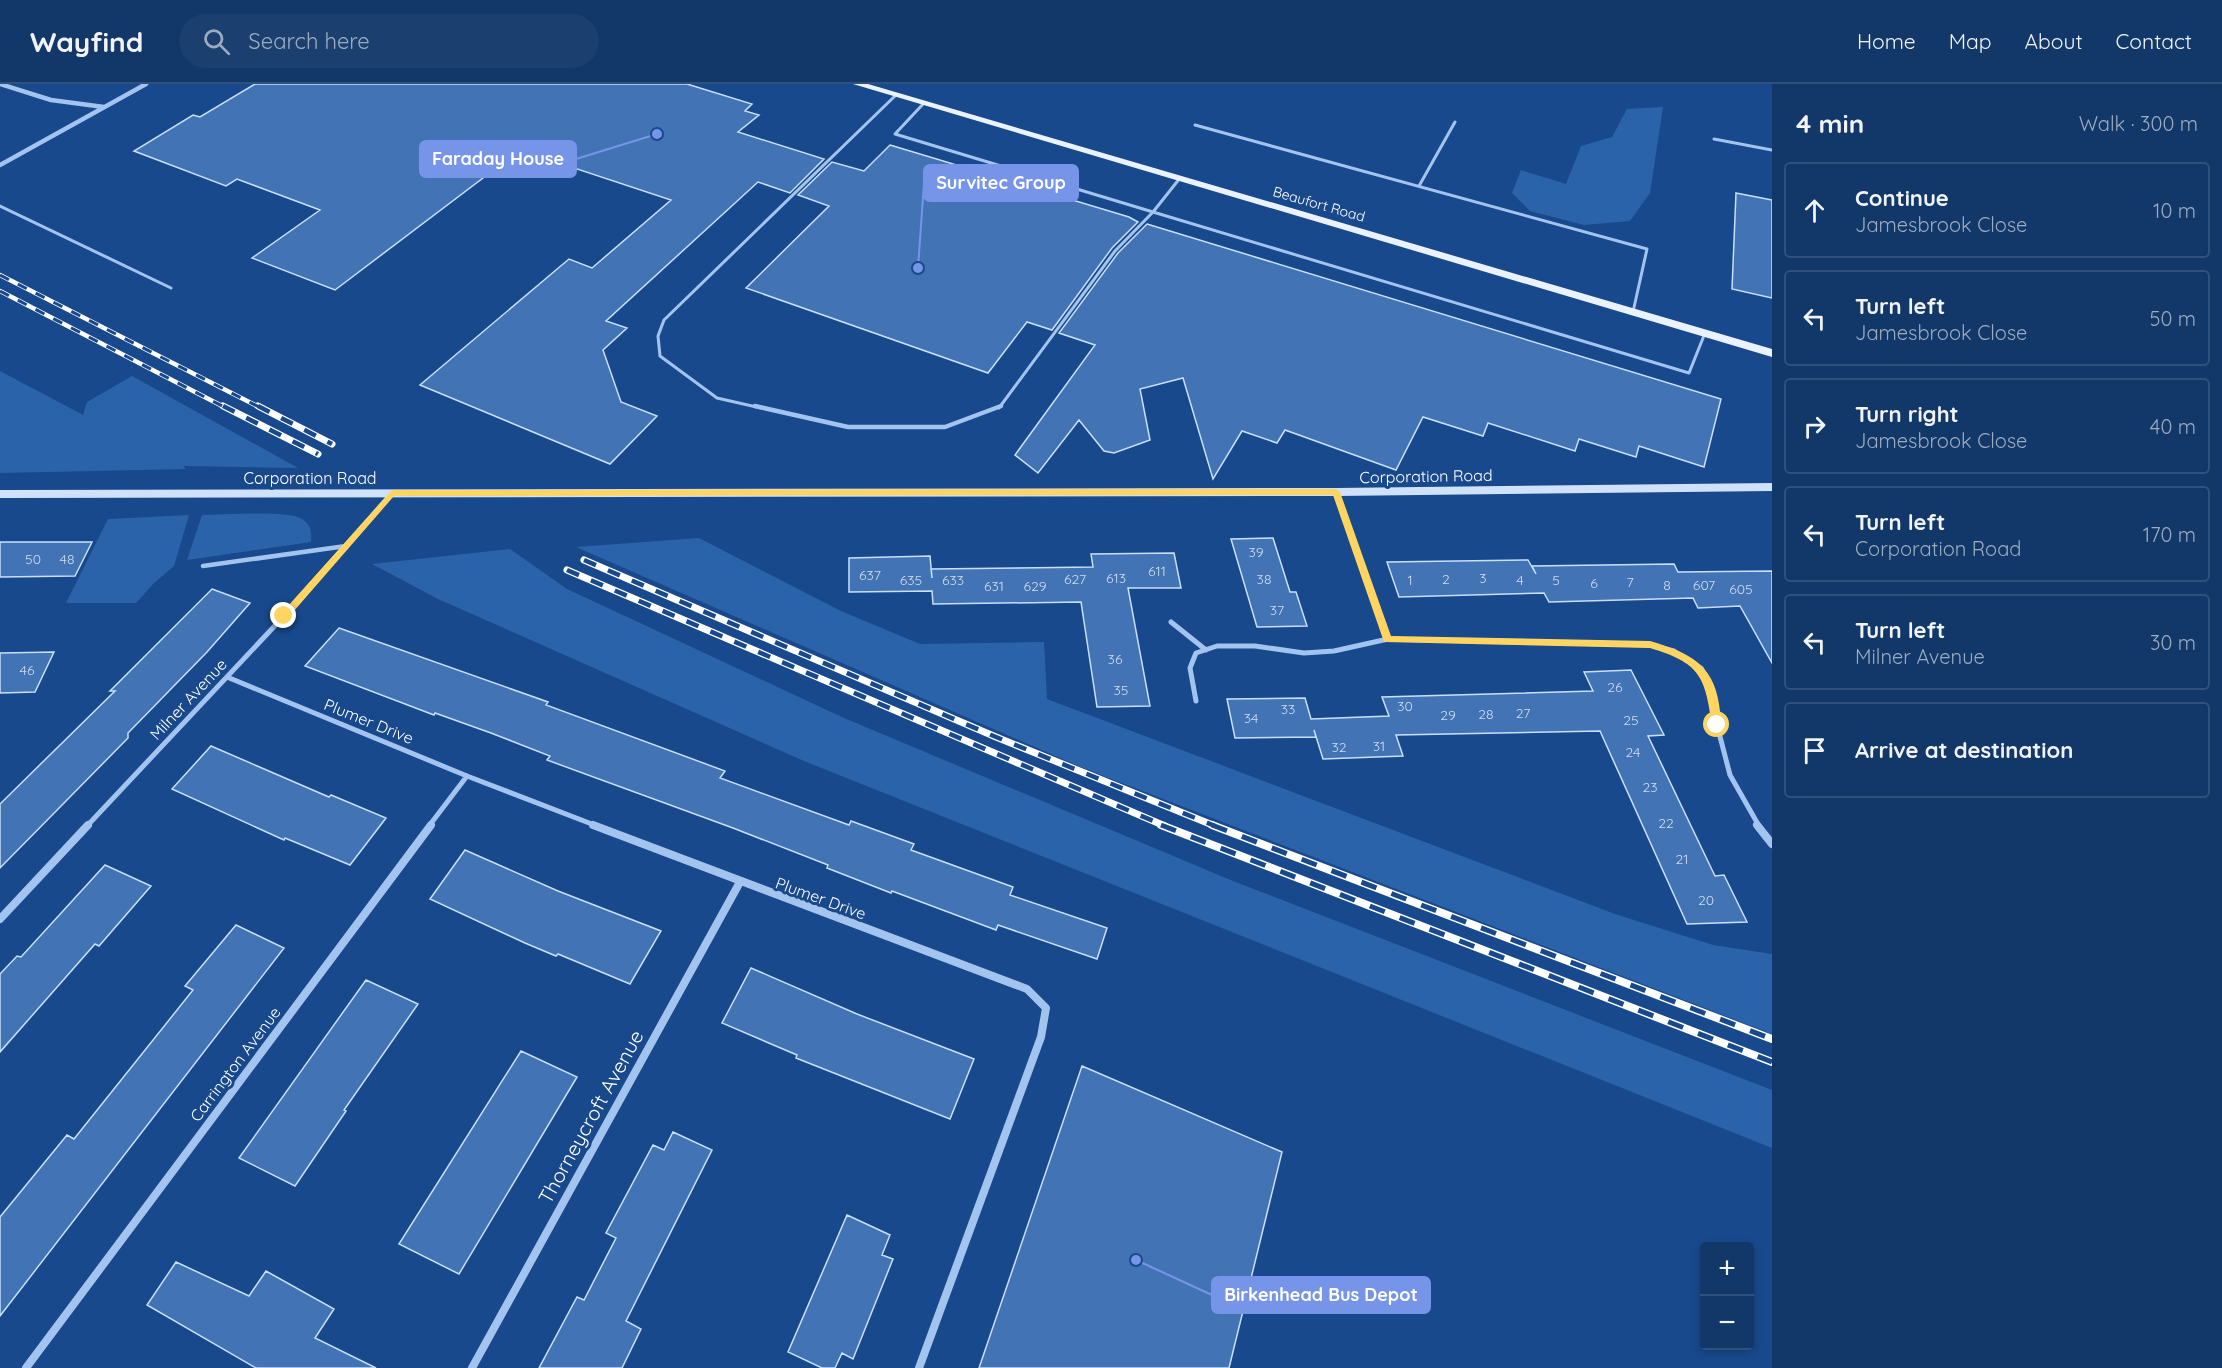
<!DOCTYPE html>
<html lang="en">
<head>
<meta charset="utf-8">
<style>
	body { margin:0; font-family:Quicksand,sans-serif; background:#1b3f6f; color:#f1f3f6 }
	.controls { position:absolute; right:18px; bottom:18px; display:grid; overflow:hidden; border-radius:6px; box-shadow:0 3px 9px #0003 }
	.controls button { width:54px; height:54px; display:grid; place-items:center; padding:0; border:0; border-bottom:2px solid #31517d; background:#123769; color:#f1f3f6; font:30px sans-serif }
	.stop { position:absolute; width:18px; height:18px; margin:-14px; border:4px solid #ffd460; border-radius:50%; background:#fff }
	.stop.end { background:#ffd460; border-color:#fff; box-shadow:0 2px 6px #0008 }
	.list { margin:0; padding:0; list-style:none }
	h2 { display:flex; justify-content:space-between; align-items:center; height:78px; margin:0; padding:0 24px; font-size:26px }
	h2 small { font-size:20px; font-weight:400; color:#9cacc0 }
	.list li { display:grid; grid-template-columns:39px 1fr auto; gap:18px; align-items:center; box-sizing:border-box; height:96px; margin:0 12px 12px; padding:0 12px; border:2px solid #31517d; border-radius:6px }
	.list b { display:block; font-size:22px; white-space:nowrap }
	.list p { margin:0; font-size:20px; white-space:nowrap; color:#9cacc0 }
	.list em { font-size:20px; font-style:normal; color:#9cacc0 }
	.icon { flex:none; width:33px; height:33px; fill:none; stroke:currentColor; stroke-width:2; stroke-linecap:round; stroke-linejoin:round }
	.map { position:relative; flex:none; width:1772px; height:1284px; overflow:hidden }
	header { display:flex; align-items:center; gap:36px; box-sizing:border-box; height:84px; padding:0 30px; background:#123769; border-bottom:2px solid #31517d }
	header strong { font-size:28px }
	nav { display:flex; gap:33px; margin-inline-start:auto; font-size:21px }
	.search { width:420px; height:54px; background:#1b3f6f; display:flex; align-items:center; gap:15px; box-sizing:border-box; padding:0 21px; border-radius:33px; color:#9cacc0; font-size:22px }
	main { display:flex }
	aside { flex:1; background:#123769 }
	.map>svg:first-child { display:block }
	.green { fill:#2b63ab }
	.building { fill:#4173b5; stroke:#c9dffa; stroke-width:1.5 }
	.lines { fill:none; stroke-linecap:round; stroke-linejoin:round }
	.lane-far1 { stroke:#a3c4ee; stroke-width:3 }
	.lane { stroke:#a3c4ee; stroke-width:4.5 }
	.street-far2 { stroke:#a3c4ee; stroke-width:4.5 }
	.street-far1 { stroke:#a3c4ee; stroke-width:5 }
	.street { stroke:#a3c4ee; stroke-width:8 }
	.secondary { fill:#d0e2fa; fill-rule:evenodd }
	.primary { fill:#eaf2ff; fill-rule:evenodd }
	.rail-far2-casing { stroke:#fff; stroke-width:4.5 }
	.rail-far1-casing { stroke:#fff; stroke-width:7 }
	.rail-casing { stroke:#fff; stroke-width:8 }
	.rail-far2 { stroke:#18498c; stroke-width:3; stroke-dasharray:10; stroke-linecap:butt }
	.rail-far1 { stroke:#18498c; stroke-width:4.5; stroke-dasharray:13; stroke-linecap:butt }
	.rail { stroke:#18498c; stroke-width:5; stroke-dasharray:16; stroke-linecap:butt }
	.route { fill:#ffd460 }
	.labels { text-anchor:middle; stroke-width:6; stroke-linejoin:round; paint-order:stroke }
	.far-street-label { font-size:14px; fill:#fff; stroke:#18498c }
	.number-label { font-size:14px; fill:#d0dcec }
	.street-label { font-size:16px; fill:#fff; stroke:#18498c }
	.near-street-label { font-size:20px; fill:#fff; stroke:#18498c }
	.leader { fill:none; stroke:#7795e8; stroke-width:2 }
	.callout-dot { fill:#7795e8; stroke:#18498c; stroke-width:2 }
	.callout { fill:#7795e8; stroke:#7795e8; stroke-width:2 }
	.callout-label { font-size:18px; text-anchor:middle; font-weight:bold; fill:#fff }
</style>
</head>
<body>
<header>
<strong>Wayfind</strong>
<div class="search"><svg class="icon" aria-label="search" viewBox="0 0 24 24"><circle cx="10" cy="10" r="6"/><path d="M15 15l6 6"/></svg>Search here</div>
<nav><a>Home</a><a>Map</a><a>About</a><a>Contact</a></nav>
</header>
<main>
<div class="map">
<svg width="1772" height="1284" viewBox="0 0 1772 1284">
	<rect width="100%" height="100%" fill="#18498c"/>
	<path class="green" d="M 1663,23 L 1650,109 L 1630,137 L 1584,141 L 1530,127 L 1512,109 L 1521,86 L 1566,100 L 1581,62 L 1612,53 L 1627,25 Z
		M 0,287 L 83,331 L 87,318 L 132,292 L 298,384 L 183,382 L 186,385 L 0,389 Z
		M 189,431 L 174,482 L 154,499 L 136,519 L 66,519 L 108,435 Z
		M 202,431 C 222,431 284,426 300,434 C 311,440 312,447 311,458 L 187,476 Z
		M 699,454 L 841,527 L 920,560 L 1044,558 L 1047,615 L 1615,830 L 1713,861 L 1772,870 L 1772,950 L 1083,684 L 576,463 Z
		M 510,465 L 567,505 L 844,634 L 1233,797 L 1772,1006 L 1772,1064 L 804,677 L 438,515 L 372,480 Z"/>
	<path class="building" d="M 255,0 L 687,0 L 752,20 L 745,27 L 759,31 L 738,48 L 824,75 L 790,109 L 758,98 L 606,237 L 627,244 L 603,266 L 621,318 L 657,332 L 610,380 L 420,301 L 569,175 L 592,184 L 671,116 L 520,66 L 335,206 L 252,174 L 320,126 L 237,95 L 226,102 L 134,67 L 193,31 L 200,33 Z
		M 890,61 L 1129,133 L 1138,138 L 1112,164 L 1052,246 L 1027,238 L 988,289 L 746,204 L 829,122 L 798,111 L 832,78 L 864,87 Z
		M 1736,109 L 1772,116 L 1772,214 L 1732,205 Z
		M 1147,140 L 1721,315 L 1704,383 L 1639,362 L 1636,373 L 1579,355 L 1575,367 L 1488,339 L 1483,352 L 1423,333 L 1396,386 L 1285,346 L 1277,359 L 1242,347 L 1213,395 L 1183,294 L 1140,305 L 1150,356 L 1114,369 L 1104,367 L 1079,336 L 1038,389 L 1015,371 L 1095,261 L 1059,249 L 1118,169 Z
		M 1273,454 L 1290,508 L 1296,508 L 1307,542 L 1257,543 L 1231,455 Z
		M 0,458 L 92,458 L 75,492 L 0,493 Z
		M 1174,469 L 1181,504 L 1128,504 L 1150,622 L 1097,623 L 1081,518 L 933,520 L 932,507 L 849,508 L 849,474 L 930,472 L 932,494 L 931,485 L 1093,483 L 1091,470 Z
		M 1528,476 L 1536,490 L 1532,482 L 1674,480 L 1678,488 L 1772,487 L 1772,579 L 1740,522 L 1698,524 L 1693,514 L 1549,518 L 1544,509 L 1399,513 L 1387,478 Z
		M 212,505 L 250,519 L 207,568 L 128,649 L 128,654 L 0,784 L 0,720 L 115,607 L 110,607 Z
		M 339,544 L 548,618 L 546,621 L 725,687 L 720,694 L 849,741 L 851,737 L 914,760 L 911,766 L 1013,803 L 1010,811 L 1107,844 L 1097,875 L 998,841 L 996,846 L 892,807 L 891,809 L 827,784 L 828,781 L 733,744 L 547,676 L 550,672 L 491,649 L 435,629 L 434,631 L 305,582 Z
		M 54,568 L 35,608 L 0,609 L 0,569 Z
		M 1631,586 L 1664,651 L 1648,652 L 1715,792 L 1724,791 L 1747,838 L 1687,840 L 1600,647 L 1396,651 L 1403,672 L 1323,675 L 1314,646 L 1316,653 L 1235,654 L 1227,615 L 1305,614 L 1311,635 L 1389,632 L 1382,613 L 1593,607 L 1584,588 Z
		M 211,662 L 329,713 L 331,711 L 386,734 L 350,781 L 285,754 L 284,756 L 172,705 Z
		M 465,766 L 558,807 L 661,847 L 630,900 L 558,870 L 556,872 L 525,859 L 430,815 Z
		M 105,781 L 151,802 L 99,862 L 95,860 L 0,968 L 0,890 L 17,872 L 21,873 Z
		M 236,841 L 284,864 L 0,1232 L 0,1133 L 67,1051 L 74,1055 L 193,906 L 185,902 Z
		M 751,884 L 857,930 L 974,975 L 950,1035 L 796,974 L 797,971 L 722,939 Z
		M 366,896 L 418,920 L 344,1026 L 346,1027 L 295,1102 L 239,1074 Z
		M 521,967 L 577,993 L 459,1190 L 399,1160 Z
		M 1082,982 L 1282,1068 L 1229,1284 L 979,1284 Z
		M 673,1048 L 712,1066 L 626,1237 L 641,1245 L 622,1284 L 539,1284 L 577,1213 L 584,1216 L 616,1154 L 606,1149 L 653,1061 L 664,1066 Z
		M 847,1131 L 890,1151 L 882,1171 L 893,1175 L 853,1275 L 842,1269 L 835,1284 L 822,1284 L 788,1268 Z
		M 176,1178 L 249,1212 L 266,1187 L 334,1225 L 315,1254 L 376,1284 L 256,1284 L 147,1221 Z"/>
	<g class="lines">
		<path class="lane-far1" d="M 924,19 L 895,50 L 1153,128 L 1180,94
			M 1195,41 L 1647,165 L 1633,228
			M 1714,55 L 1772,66
			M 1419,102 L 1455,38
			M 0,122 L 171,204
			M 761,324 L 717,314 L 660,272 L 658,252 L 664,236 L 896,11
			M 999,324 L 1115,167 L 1153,128 L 1689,289 L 1705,249"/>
		<path class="lane" d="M 755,322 L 848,343 L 945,343 L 1001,322
			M 203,482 L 346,462"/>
		<path class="street-far2" d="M 0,0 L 51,16 L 104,23
			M 0,81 L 146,0"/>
		<path class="street-far1" d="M 1336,408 L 1388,555
			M 1171,538 L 1206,566
			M 227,593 L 467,692 L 597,742
			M 1196,617 L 1190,584 L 1196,569 L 1217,562 L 1255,562 L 1304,569 L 1334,567 L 1388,555 L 1650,561 L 1674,567 L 1701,584 L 1712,605 L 1717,641 L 1730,691 L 1759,742
			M 87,742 L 284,532 L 392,409
			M 429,742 L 467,692"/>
		<path class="street" d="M 593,741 L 1027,905 L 1046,924 L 1041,953 L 919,1284
			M 1757,741 L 1772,760
			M 0,835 L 88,741
			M 26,1284 L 431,741
			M 472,1284 L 740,798"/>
		<path class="secondary" d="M 1772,399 L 1772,407 L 1336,412 L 0,414 L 0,406 L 1336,404 Z"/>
		<path class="primary" d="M 853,0 L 868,0 L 1772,265 L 1772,273 Z"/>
		<defs>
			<path id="rail-far2" d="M 0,191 L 261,324
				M 0,207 L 226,324"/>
			<path id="rail-far1" d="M 223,322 L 318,370
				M 258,322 L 332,360
				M 584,476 L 996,653 L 1215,742
				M 567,486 L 1165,742"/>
			<path id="rail" d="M 1161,741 L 1772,978
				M 1212,741 L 1772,955"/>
		</defs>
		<use href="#rail-far2" class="rail-far2-casing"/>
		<use href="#rail-far1" class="rail-far1-casing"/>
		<use href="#rail" class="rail-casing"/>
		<use href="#rail-far2" class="rail-far2"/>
		<use href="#rail-far1" class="rail-far1"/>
		<use href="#rail" class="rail"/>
	</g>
	<path class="route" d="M 1336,405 L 1340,408 L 1391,552 L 1650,557 C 1687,568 1713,579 1719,620 C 1720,628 1722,637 1720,644 L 1717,645 L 1712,641 C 1705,592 1700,579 1650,564 L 1384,558 L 1333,411 L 394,412 L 287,535 L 284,536 L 279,532 L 392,406 Z"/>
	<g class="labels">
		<g class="far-street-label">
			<text transform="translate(1319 120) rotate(16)" y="5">Beaufort Road</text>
		</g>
		<g class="number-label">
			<text x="1256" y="473">39</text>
			<text x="33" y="480">50</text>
			<text x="67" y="480">48</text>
			<text x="1157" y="492">611</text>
			<text x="870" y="496">637</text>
			<text x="1116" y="499">613</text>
			<text x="1483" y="499">3</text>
			<text x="1075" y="500">627</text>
			<text x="1264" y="500">38</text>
			<text x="1446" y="500">2</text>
			<text x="911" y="501">635</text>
			<text x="953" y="501">633</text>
			<text x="1410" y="501">1</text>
			<text x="1520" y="501">4</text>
			<text x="1556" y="501">5</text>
			<text x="1630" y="503">7</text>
			<text x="1594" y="504">6</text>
			<text x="1667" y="506">8</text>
			<text x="1704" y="506">607</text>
			<text x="994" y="507">631</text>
			<text x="1035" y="507">629</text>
			<text x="1741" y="510">605</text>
			<text x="1277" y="531">37</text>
			<text x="1115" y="580">36</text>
			<text x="27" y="591">46</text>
			<text x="1615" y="608">26</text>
			<text x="1121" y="611">35</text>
			<text x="1405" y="627">30</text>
			<text x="1288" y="630">33</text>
			<text x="1523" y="634">27</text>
			<text x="1486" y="635">28</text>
			<text x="1448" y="636">29</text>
			<text x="1251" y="639">34</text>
			<text x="1631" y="641">25</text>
			<text x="1379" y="667">31</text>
			<text x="1339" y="668">32</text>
			<text x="1633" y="673">24</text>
			<text x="1650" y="708">23</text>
			<text x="1666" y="744">22</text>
			<text x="1682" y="780">21</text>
			<text x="1706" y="821">20</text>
		</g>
		<g class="street-label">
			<text transform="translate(1426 392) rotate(-1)" y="6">Corporation Road</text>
			<text x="310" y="400">Corporation Road</text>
			<text transform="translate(188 615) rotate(-47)" y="6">Milner Avenue</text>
			<text transform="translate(369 637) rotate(22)" y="6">Plumer Drive</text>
			<text transform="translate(821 814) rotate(20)" y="6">Plumer Drive</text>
			<text transform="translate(235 980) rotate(-53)" y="6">Carrington Avenue</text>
		</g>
		<g class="near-street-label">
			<text transform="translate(591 1033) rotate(-61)" y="7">Thorneycroft Avenue</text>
		</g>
	</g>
	<path class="leader" d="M657 50L576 75M918 184L924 99M1136 1176L1212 1211"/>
	<g class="callout-dot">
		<circle cx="657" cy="50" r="6"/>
		<circle cx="918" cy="184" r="6"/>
		<circle cx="1136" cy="1176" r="6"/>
	</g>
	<g class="callout">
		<rect x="420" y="57" width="156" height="36" rx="6"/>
		<rect x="924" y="81" width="154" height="36" rx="6"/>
		<rect x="1212" y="1193" width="218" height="36" rx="6"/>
	</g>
	<g class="callout-label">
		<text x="498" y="81">Faraday House</text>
		<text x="1001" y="105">Survitec Group</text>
		<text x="1321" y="1217">Birkenhead Bus Depot</text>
	</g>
</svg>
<div class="controls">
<button>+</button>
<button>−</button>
</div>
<div class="stop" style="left:1717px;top:641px"></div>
<div class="stop end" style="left:284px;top:532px"></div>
</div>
<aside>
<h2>4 min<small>Walk · 300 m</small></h2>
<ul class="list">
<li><svg class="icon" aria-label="ahead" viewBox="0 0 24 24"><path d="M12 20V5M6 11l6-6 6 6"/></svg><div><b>Continue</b><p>Jamesbrook Close</p></div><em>10 m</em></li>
<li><svg class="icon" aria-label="left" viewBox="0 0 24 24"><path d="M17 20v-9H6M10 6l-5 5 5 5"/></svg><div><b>Turn left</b><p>Jamesbrook Close</p></div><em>50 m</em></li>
<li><svg class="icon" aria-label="right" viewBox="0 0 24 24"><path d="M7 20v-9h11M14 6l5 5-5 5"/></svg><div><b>Turn right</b><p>Jamesbrook Close</p></div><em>40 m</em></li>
<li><svg class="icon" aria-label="left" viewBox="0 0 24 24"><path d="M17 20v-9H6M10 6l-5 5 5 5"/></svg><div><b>Turn left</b><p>Corporation Road</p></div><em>170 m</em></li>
<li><svg class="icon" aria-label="left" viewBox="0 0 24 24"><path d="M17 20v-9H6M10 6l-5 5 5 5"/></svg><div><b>Turn left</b><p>Milner Avenue</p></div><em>30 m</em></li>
<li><svg class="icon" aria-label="arrive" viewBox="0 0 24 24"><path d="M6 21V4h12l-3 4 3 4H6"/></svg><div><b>Arrive at destination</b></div></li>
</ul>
</aside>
</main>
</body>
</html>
